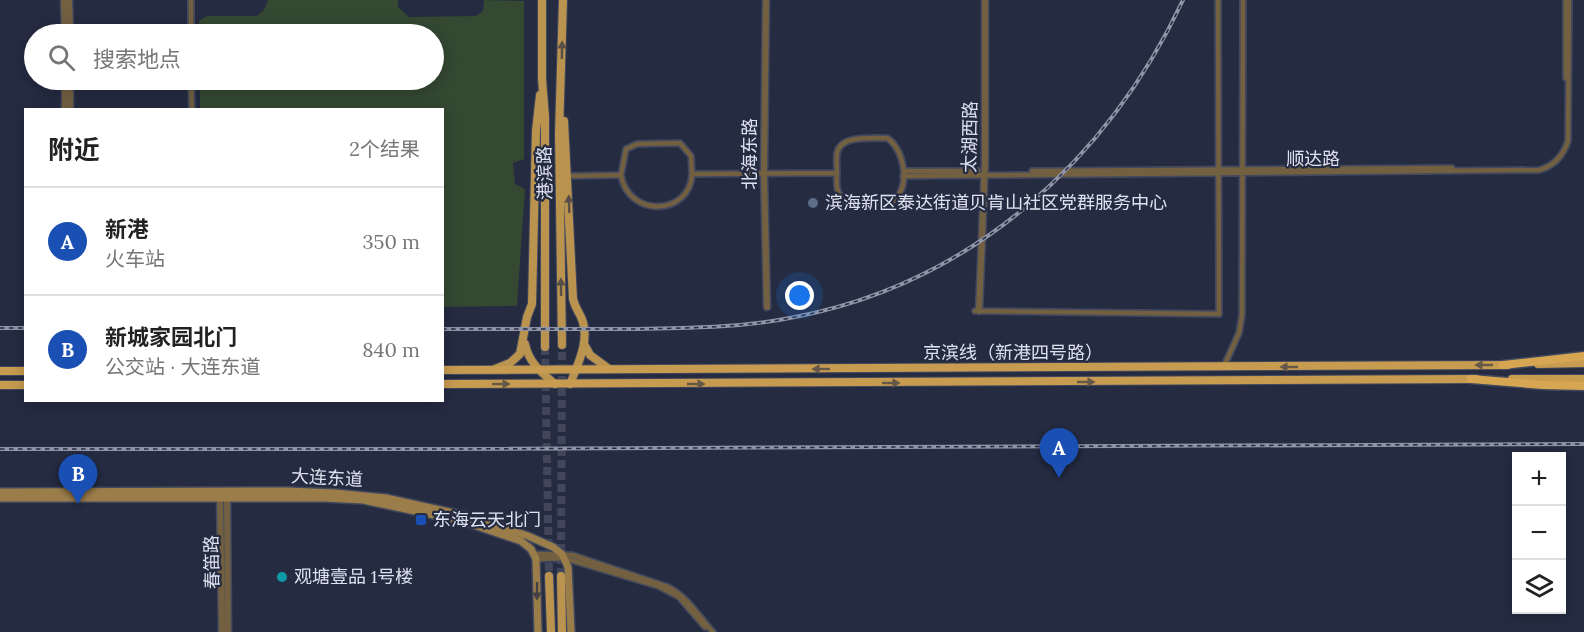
<!DOCTYPE html>
<html lang="zh">
<head>
<meta charset="utf-8">
<style>
	body { margin:0; font-family:Lora,"Noto Sans SC",serif; background:#f2f2f2; color:#222 }
	.controls { position:absolute; right:18px; bottom:18px; display:grid; overflow:hidden; border-radius:0px; box-shadow:0 3px 15px #0003 }
	.controls button { width:54px; height:54px; display:grid; place-items:center; padding:0; border:0; border-bottom:2px solid #e0e0e0; background:#fff; color:#222; font:30px sans-serif }
	.you { position:absolute; left:800px; top:296px; width:21px; height:21px; margin:-15px; border:4px solid #fff; border-radius:50%; background:#1a73e8; box-shadow:0 0 0 9px #1a73e833 }
	.badge { display:grid; place-items:center; width:39px; height:39px; border-radius:50%; background:#5f6c1e; color:#fff; font-size:20px; font-weight:700 }
	.pin { position:absolute; translate:-50% -50px; filter:drop-shadow(0 2px 3px #0008) }
	.pin::after { content:''; position:absolute; top:32px; width:21px; height:18px; background:inherit; clip-path:polygon(0 0,100% 0,50% 100%) }
	.list { margin:0; padding:0; list-style:none }
	h2 { display:flex; justify-content:space-between; align-items:center; height:78px; margin:0; padding:0 24px; font-size:26px }
	h2 small { font-size:20px; font-weight:400; color:#767676 }
	.list li { display:grid; grid-template-columns:39px 1fr auto; gap:18px; align-items:center; box-sizing:border-box; height:108px; padding:0 24px; border-top:2px solid #e0e0e0 }
	.list b { display:block; font-size:22px; white-space:nowrap }
	.list p { margin:0; font-size:20px; white-space:nowrap; color:#767676 }
	.list em { font-size:20px; font-style:normal; color:#767676 }
	.icon { flex:none; width:33px; height:33px; fill:none; stroke:currentColor; stroke-width:2; stroke-linecap:round; stroke-linejoin:round }
	.map { position:relative; flex:none; width:1584px; height:632px; overflow:hidden }
	.search { position:absolute; background:#fff; box-shadow:0 3px 15px #0003; left:24px; top:24px; width:420px; height:66px; display:flex; align-items:center; gap:15px; box-sizing:border-box; padding:0 21px; border-radius:33px; color:#767676; font-size:22px }
	.panel { position:absolute; background:#fff; box-shadow:0 3px 15px #0003; left:24px; top:108px; width:420px; height:294px; border-radius:0px }
	.map>svg:first-child { display:block }
	.green { fill:#344832 }
	.lines { fill:none; stroke-linecap:round; stroke-linejoin:round }
	.primary-tunnel { stroke:#41465b; stroke-width:8; stroke-dasharray:8 4; stroke-linecap:butt }
	.minor-casing { stroke:#42485d; stroke-width:8 }
	.tertiary-casing { stroke:#42485d; stroke-width:9 }
	.secondary-casing { stroke:#42485d; stroke-width:10 }
	.primary-casing { stroke:#42485d; stroke-width:10 }
	.trunk-casing { stroke:#42485d; stroke-width:10 }
	.motorway-casing { stroke:#42485d; stroke-width:11 }
	.minor { stroke:#736041; stroke-width:4.5 }
	.tertiary { stroke:#736041; stroke-width:6 }
	.secondary { stroke:#9b7d49; stroke-width:7 }
	.primary { stroke:#ba934e; stroke-width:8 }
	.trunk { stroke:#c89c50; stroke-width:8 }
	.motorway { stroke:#d6a652; stroke-width:8 }
	.rail-casing { stroke:#8f95a6; stroke-width:4 }
	.rail { stroke:#252b41; stroke-width:1.5; stroke-dasharray:4.5; stroke-linecap:butt }
	.oneway { fill:#594f46 }
	.oneway2 { fill:#665847 }
	.oneway3 { fill:#424043 }
	.service-dot { fill:#5c6f8a; stroke:#252b41; stroke-width:2 }
	.transit-dot { fill:#1a4fb4; stroke:#252b41; stroke-width:2 }
	.culture-dot { fill:#0f9aa8; stroke:#252b41; stroke-width:2 }
	.labels { text-anchor:middle; stroke-width:4.5; stroke-linejoin:round; paint-order:stroke }
	.street-label { font-size:18px; fill:#dde2f0; stroke:#252b41 }
	.poi-label { font-size:18px; fill:#dde2f0; stroke:#252b41; text-anchor:start }
</style>
</head>
<body>
<div class="map">
<svg width="1584" height="632" viewBox="0 0 1584 632">
	<rect width="100%" height="100%" fill="#252b41"/>
	<path class="green" d="M 268,0 L 398,0 L 398,7 L 409,17 L 476,16 L 483,11 L 484,0 L 524,1 L 524,159 L 513,163 L 515,184 L 525,189 L 517,306 L 443,307 L 442,110 L 200,109 L 200,80 L 434,80 L 434,34 L 199,34 L 199,21 L 207,16 L 257,16 L 264,10 Z"/>
	<g class="lines">
		<path class="primary-tunnel" d="M 545,347 L 549,576
			M 561,576 L 562,345"/>
		<defs>
			<path id="minor" d="M 191,0 L 191,34
				M 1566,0 L 1566,78
				M 191,80 L 192,110
				M 904,171 L 978,171
				M 1032,171 L 1452,168
				M 621,175 C 628,218 690,216 692,174
				M 568,176 L 621,175 L 626,149 L 637,144 L 680,143 L 691,156 L 692,174 L 837,173 C 837,167 836,159 837,153 C 841,134 872,139 887,138 C 906,150 912,194 889,203 C 880,206 855,204 846,202 C 836,194 836,185 837,173
				M 903,176 L 1539,170 C 1554,166 1563,156 1568,141 L 1569,0
				M 975,311 L 1219,314 L 1218,0
				M 1224,366 L 1239,333 L 1242,315 L 1243,0
				M 534,554 L 572,555 L 668,587 C 688,597 698,616 713,632
				M 536,559 L 564,558 L 658,586 L 679,597 L 705,627"/>
			<path id="tertiary" d="M 64,0 L 65,34
				M 69,0 L 70,34
				M 766,0 L 764,174 L 767,307
				M 65,80 L 65,110
				M 70,80 L 70,110
				M 979,311 L 985,161 L 985,0
				M 220,495 L 222,632
				M 227,495 L 228,632"/>
			<path id="secondary" d="M 0,492 L 287,491 L 335,493 L 386,498 L 472,517 L 528,536 L 553,547 L 562,554 L 568,567 L 571,632
				M 0,498 L 325,498 L 363,500 L 462,521 L 521,541 L 531,549 L 536,559 L 538,632"/>
			<path id="primary" d="M 542,0 L 542,79 L 545,117 L 545,347
				M 564,121 L 573,299 C 575,307 578,311 581,317 C 591,339 578,364 570,384
				M 525,344 C 529,363 541,372 555,384
				M 584,344 L 590,355 L 609,369
				M 562,345 L 559,134 L 563,0
				M 495,369 L 510,363 L 520,354 L 527,317 L 532,304 L 536,131 L 540,95
				M 549,576 L 551,632
				M 561,576 L 562,632"/>
			<path id="trunk" d="M 1538,364 L 1584,363
				M 442,370 L 1508,365
				M 0,371 L 26,371
				M 1512,379 L 1584,379
				M 442,384 L 1476,379
				M 0,385 L 26,385"/>
			<path id="motorway" d="M 1503,365 L 1584,356
				M 1471,379 L 1543,385 L 1584,386"/>
		</defs>
		<use href="#minor" class="minor-casing"/>
		<use href="#tertiary" class="tertiary-casing"/>
		<use href="#secondary" class="secondary-casing"/>
		<use href="#primary" class="primary-casing"/>
		<use href="#trunk" class="trunk-casing"/>
		<use href="#motorway" class="motorway-casing"/>
		<use href="#minor" class="minor"/>
		<use href="#tertiary" class="tertiary"/>
		<use href="#secondary" class="secondary"/>
		<use href="#primary" class="primary"/>
		<use href="#trunk" class="trunk"/>
		<use href="#motorway" class="motorway"/>
		<defs>
			<path id="rail" d="M 0,328 L 26,328
				M 442,329 C 506,329 569,329 633,329 C 687,328 742,328 795,317 C 972,283 1108,160 1183,0
				M 0,449 L 446,449 L 1584,444"/>
		</defs>
		<use href="#rail" class="rail-casing"/>
		<use href="#rail" class="rail"/>
	</g>
	<defs><path id="oneway-solid" d="M-6-.8H1V-3.2L6.5 0L1 3.2V.8H-6Z" transform="scale(1.5)"/></defs>
	<g class="oneway">
		<use href="#oneway-solid" transform="translate(562 50) rotate(-89)"/>
		<use href="#oneway-solid" transform="translate(569 204) rotate(-92)"/>
		<use href="#oneway-solid" transform="translate(561 287) rotate(-91)"/>
	</g>
	<g class="oneway2">
		<use href="#oneway-solid" transform="translate(1484 365) rotate(180)"/>
		<use href="#oneway-solid" transform="translate(1289 367) rotate(180)"/>
		<use href="#oneway-solid" transform="translate(821 369) rotate(180)"/>
		<use href="#oneway-solid" transform="translate(1086 382)"/>
		<use href="#oneway-solid" transform="translate(891 383)"/>
		<use href="#oneway-solid" transform="translate(501 384)"/>
		<use href="#oneway-solid" transform="translate(696 384)"/>
	</g>
	<use class="oneway3" href="#oneway-solid" transform="translate(537 591) rotate(90)"/>
	<circle class="service-dot" cx="813" cy="203" r="6"/>
	<rect class="transit-dot" x="415" y="514" width="12" height="12" rx="3"/>
	<circle class="culture-dot" cx="282" cy="577" r="6"/>
	<g class="labels">
		<g class="street-label">
			<text transform="translate(970 137) rotate(-89)" y="6">太湖西路</text>
			<text transform="translate(750 154) rotate(-90)" y="6">北海东路</text>
			<text x="1313" y="165">顺达路</text>
			<text transform="translate(545 173) rotate(-91)" y="6">港滨路</text>
			<text x="1013" y="359">京滨线（新港四号路）</text>
			<text transform="translate(327 478) rotate(3)" y="6">大连东道</text>
			<text transform="translate(212 562) rotate(-91)" y="6">春笛路</text>
		</g>
		<g class="poi-label">
			<text x="825" y="209">滨海新区泰达街道贝肯山社区党群服务中心</text>
			<text x="433" y="526">东海云天北门</text>
			<text x="294" y="583">观塘壹品 1号楼</text>
		</g>
	</g>
</svg>
<div class="controls">
<button>+</button>
<button>−</button>
<button><svg class="icon" aria-label="layers" viewBox="0 0 24 24"><path d="M12 4l9 5-9 5-9-5zM3 14l9 5 9-5"/></svg></button>
</div>
<div class="you"></div>
<div class="pin badge" style="left:1059px;top:478px;background:#1a4fb4">A</div>
<div class="pin badge" style="left:78px;top:504px;background:#1a4fb4">B</div>
<div class="search"><svg class="icon" aria-label="search" viewBox="0 0 24 24"><circle cx="10" cy="10" r="6"/><path d="M15 15l6 6"/></svg>搜索地点</div>
<section class="panel">
<h2>附近<small>2个结果</small></h2>
<ul class="list">
<li><span class="badge" style="background:#1a4fb4">A</span><div><b>新港</b><p>火车站</p></div><em>350 m</em></li>
<li><span class="badge" style="background:#1a4fb4">B</span><div><b>新城家园北门</b><p>公交站 · 大连东道</p></div><em>840 m</em></li>
</ul>
</section>
</div>
</body>
</html>
